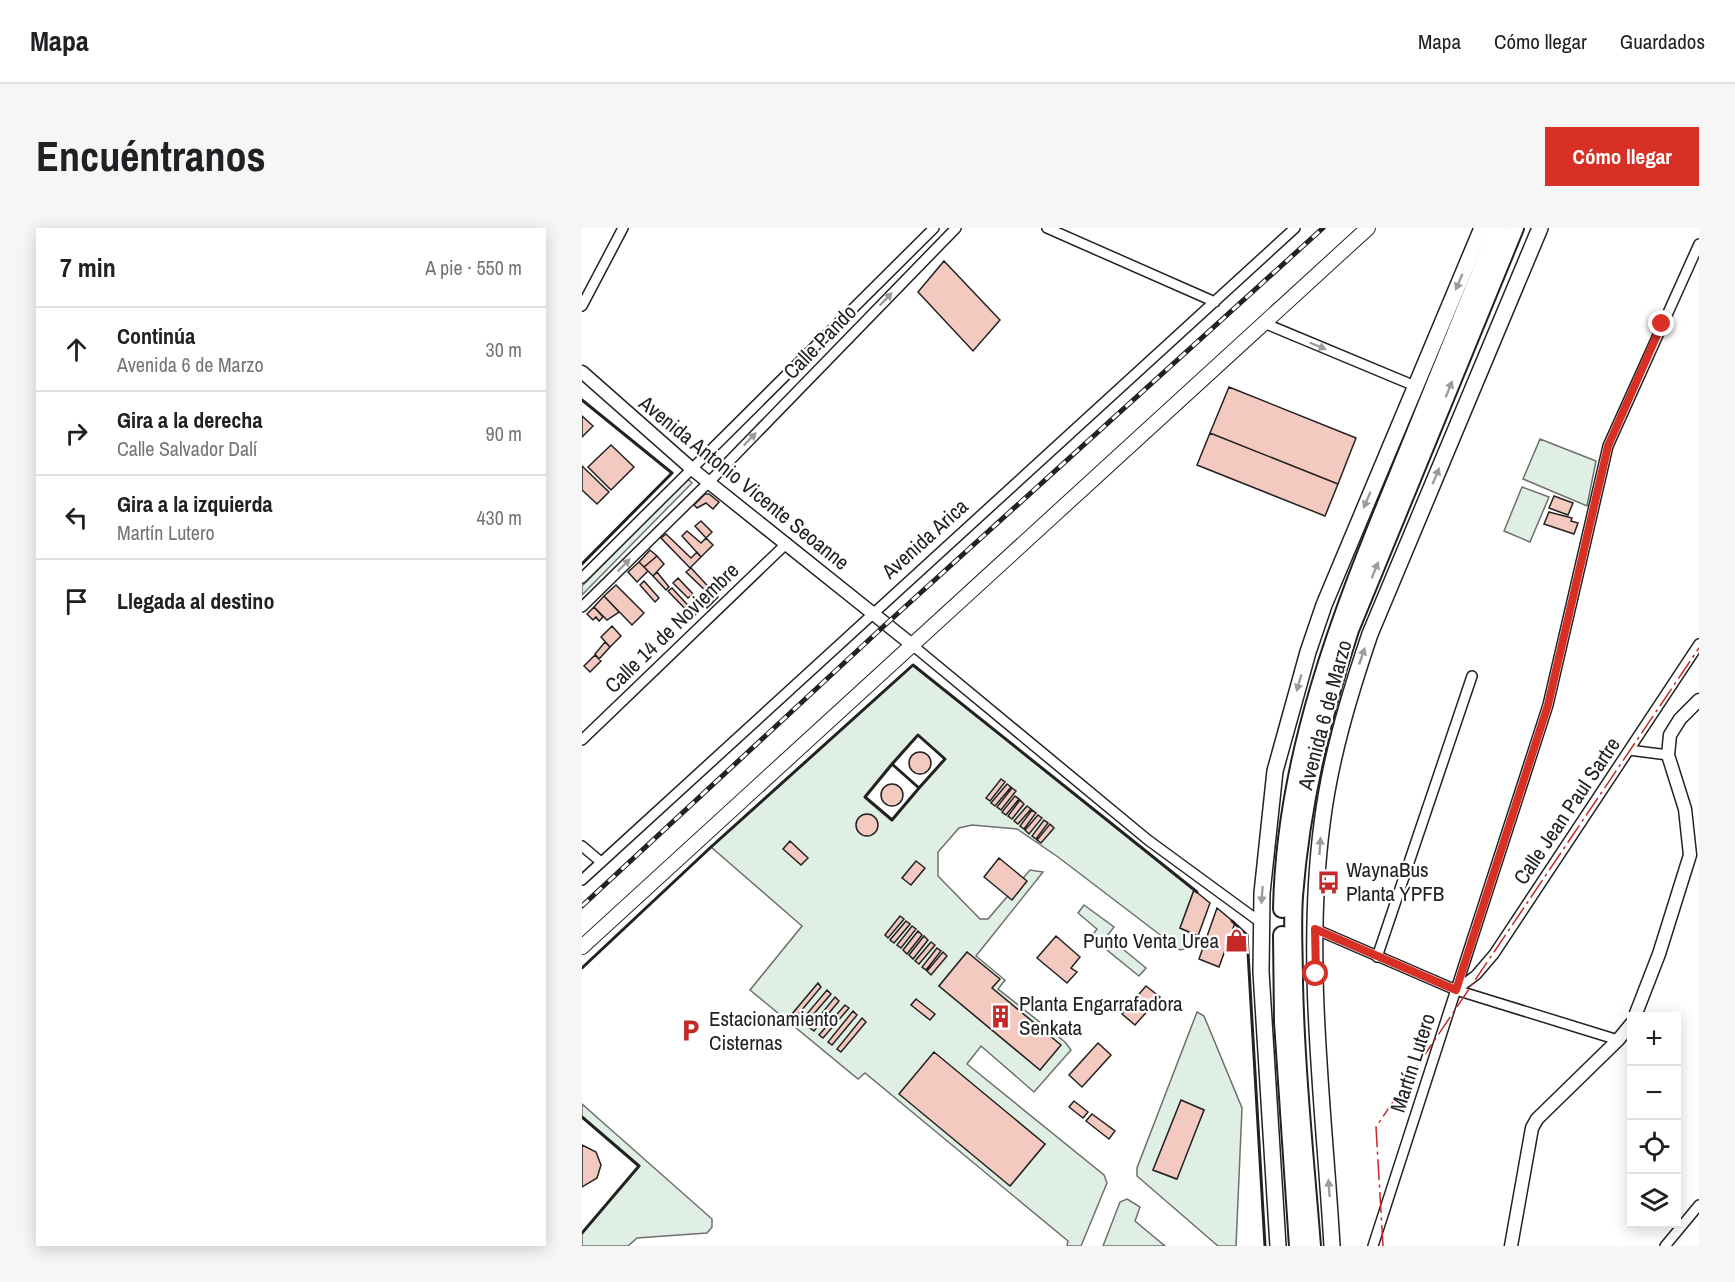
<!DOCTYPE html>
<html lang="es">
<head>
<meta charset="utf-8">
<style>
	body { margin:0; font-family:"Archivo Narrow",sans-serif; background:#f6f6f6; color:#202124 }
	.controls { position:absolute; right:18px; bottom:18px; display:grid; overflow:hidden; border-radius:0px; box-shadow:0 3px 15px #0003 }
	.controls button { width:54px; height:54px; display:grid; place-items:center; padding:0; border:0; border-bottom:2px solid #e0e0e0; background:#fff; color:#202124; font:30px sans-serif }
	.stop { position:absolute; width:18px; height:18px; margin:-14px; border:4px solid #d93025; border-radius:50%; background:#fff }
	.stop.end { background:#d93025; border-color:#fff; box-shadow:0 2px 6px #0008 }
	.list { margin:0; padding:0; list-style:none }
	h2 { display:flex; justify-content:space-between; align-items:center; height:78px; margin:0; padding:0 24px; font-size:26px }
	h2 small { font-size:20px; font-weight:400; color:#757577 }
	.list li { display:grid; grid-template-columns:39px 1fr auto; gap:18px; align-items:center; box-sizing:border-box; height:84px; padding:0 24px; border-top:2px solid #e0e0e0 }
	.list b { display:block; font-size:22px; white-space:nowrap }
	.list p { margin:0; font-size:20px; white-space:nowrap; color:#757577 }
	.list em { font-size:20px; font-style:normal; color:#757577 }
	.icon { flex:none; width:33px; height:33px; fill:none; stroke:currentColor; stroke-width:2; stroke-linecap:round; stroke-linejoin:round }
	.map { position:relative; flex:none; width:1117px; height:1018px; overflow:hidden; border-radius:0px }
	header { display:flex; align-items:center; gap:36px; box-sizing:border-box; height:84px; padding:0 30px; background:#fff; border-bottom:2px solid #e0e0e0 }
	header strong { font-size:28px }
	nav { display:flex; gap:33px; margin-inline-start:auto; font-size:21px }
	.intro { display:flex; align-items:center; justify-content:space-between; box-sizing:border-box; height:144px; padding:0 36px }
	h1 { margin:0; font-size:42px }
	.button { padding:15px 27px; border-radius:0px; background:#d93025; color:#fff; font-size:21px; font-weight:700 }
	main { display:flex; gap:36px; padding:0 36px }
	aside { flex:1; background:#fff; border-radius:0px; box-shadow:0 3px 15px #0003 }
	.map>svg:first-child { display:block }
	.green { fill:#e0efe3; stroke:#6f6f6f; stroke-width:1.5; fill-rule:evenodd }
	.building { fill:#f3c9c0; stroke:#222; stroke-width:1.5 }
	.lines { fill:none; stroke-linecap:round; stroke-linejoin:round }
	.minor-casing { stroke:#222; stroke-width:12 }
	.tertiary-casing { stroke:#222; stroke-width:15 }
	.secondary-casing { stroke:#222; stroke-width:16 }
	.primary-casing { stroke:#222; stroke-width:18 }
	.trunk-casing { stroke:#222; stroke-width:20 }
	.minor { stroke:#fff; stroke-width:9 }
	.tertiary { stroke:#fff; stroke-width:12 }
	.secondary { stroke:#fff; stroke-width:14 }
	.primary { stroke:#fff; stroke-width:15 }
	.trunk { stroke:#fff; stroke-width:16 }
	.rail-casing { stroke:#222; stroke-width:5 }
	.rail { stroke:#fff; stroke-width:3; stroke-dasharray:9; stroke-linecap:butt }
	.wall { stroke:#222; stroke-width:3 }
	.power { stroke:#c62828; stroke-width:1.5; stroke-dasharray:21 4.5 3 4.5; stroke-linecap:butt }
	.oneway { fill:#9c9c9c }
	.route { stroke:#d93025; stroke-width:8 }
	.labels { text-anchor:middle; stroke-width:4.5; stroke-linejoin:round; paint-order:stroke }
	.street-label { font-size:21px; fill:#222; stroke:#fff }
	.poi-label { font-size:21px; fill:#222; stroke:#fff; text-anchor:start }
</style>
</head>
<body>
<header>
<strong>Mapa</strong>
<nav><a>Mapa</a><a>Cómo llegar</a><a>Guardados</a></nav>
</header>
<div class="intro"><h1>Encuéntranos</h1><a class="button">Cómo llegar</a></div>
<main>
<aside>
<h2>7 min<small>A pie · 550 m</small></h2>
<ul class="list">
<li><svg class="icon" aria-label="ahead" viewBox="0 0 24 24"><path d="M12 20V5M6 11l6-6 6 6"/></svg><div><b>Continúa</b><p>Avenida 6 de Marzo</p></div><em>30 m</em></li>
<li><svg class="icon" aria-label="right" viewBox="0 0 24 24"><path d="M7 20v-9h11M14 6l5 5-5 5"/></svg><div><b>Gira a la derecha</b><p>Calle Salvador Dalí</p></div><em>90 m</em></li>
<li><svg class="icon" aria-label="left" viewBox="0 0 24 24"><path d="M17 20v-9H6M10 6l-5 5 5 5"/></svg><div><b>Gira a la izquierda</b><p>Martín Lutero</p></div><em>430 m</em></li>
<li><svg class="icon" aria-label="arrive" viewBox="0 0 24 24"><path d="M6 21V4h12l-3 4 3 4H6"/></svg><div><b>Llegada al destino</b></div></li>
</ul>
</aside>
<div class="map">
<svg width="1117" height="1018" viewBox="0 0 1117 1018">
	<rect width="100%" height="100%" fill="#fff"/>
	<path class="green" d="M 958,211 L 1014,233 L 1005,278 L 941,251 Z
		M 106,251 L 110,255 L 0,367 L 0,358 Z
		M 940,259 L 967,269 L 948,314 L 922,303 Z
		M 331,437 L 612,662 L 598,700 L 616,708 L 606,720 L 598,722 L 476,629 L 435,601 L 390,597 L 377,600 L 356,624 L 356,648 L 398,691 L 406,691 L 448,642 L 461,644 L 394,728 L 423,752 L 416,761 L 483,814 L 489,822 L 452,864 L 399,818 L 385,836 L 522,947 L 525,955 L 499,1018 L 485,1018 L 486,1013 L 283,845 L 276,851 L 168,762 L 220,698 L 129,619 ZM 336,507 L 363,531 L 310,591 L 283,569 ZM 385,724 L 417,751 L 410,760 L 478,817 L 458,842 L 357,758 ZM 352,825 L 463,916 L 429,957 L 428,957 Z
		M 502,677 L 532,699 L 525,708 L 564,740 L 557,748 L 509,709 L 515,701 L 496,685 Z
		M 615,784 L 622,788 L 660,880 L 654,1018 L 636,1018 L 555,948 L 555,940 ZM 599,873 L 622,882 L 594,951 L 571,942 Z
		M 0,876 L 130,991 L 130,999 L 125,1005 L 55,1010 L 46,1018 L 0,1018 L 0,1005 L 57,938 L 0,889 Z
		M 545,971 L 558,979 L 553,993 L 583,1018 L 521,1018 L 538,974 Z"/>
	<path class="building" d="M 362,33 L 418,92 L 391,123 L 336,64 Z
		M 647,159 L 774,210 L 756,256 L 628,205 Z
		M 0,188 L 11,198 L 0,209 Z
		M 628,205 L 756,256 L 743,288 L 615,237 Z
		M 29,217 L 52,239 L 29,262 L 6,239 Z
		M 0,238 L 27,264 L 15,276 L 0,262 Z
		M 123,266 L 127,266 L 137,274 L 131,281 L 124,275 L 115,280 L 112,277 Z
		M 972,268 L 991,275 L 986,287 L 967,280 Z
		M 967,284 L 990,290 L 989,293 L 996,295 L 992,306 L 962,296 Z
		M 119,293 L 130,304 L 124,310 L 113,298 Z
		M 105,303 L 119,315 L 124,310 L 131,317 L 119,329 L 100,308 Z
		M 84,306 L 109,330 L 115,324 L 119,329 L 108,340 L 79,310 Z
		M 68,322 L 75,328 L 62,339 L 57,334 Z
		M 75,328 L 82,336 L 71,348 L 62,339 Z
		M 57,334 L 66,343 L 55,354 L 46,344 Z
		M 109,340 L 136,369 L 125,380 L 119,374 L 127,366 L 104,344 Z
		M 75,344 L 87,359 L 84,362 L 71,348 Z
		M 96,350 L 111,366 L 106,370 L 91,355 Z
		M 62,353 L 77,370 L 73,374 L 58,357 Z
		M 34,357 L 62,385 L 50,397 L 22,368 Z
		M 90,360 L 114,386 L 111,389 L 86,363 Z
		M 22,368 L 37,384 L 25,392 L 12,379 Z
		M 12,379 L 21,389 L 17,393 L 14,389 L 11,392 L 5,386 Z
		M 30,398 L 39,408 L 28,419 L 19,409 Z
		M 23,414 L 28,419 L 17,431 L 13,426 Z
		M 13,427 L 19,433 L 8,444 L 2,438 Z
		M327 535a11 11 0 1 1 22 0a11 11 0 1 1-22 0Z
		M 419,551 L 423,554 L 408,573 L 404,570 Z
		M299 567a11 11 0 1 1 22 0a11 11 0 1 1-22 0Z
		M 425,556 L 429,559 L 413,578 L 409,575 Z
		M 430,560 L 434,563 L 419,582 L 415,579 Z
		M 433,568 L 437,571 L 424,587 L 420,584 Z
		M 438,572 L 442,576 L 430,591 L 426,588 Z
		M 445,578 L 449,581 L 436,596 L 432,593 Z
		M 450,582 L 454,585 L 442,601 L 438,598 Z
		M274 597a11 11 0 1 1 22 0a11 11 0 1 1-22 0Z
		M 456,587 L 460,590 L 447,606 L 443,602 Z
		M 462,592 L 466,595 L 454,611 L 450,608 Z
		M 468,596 L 472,600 L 459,615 L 455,612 Z
		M 208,613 L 226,630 L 219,637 L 201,621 Z
		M 417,630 L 445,653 L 430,672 L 402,649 Z
		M 334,633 L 343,640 L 329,657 L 320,650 Z
		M 612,662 L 628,675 L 616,708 L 598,700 Z
		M 635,680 L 653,695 L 637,739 L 617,731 Z
		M 318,688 L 322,691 L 306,710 L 303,707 Z
		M 324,693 L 328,696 L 312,715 L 308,712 Z
		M 330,698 L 334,701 L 319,720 L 315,717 Z
		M 336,703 L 340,707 L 325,726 L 321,722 Z
		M 342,708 L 346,712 L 331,731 L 327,727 Z
		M 474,708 L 498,729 L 489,740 L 495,744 L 485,755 L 455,730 Z
		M 349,714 L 353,717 L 337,736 L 333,733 Z
		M 355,720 L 359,723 L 344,742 L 340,739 Z
		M 361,724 L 365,728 L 349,747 L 345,743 Z
		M 385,724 L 418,751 L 410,760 L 479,817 L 458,842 L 357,758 Z
		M 236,755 L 239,759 L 214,789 L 210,786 Z
		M 564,758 L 578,769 L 553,797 L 540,786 Z
		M 245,762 L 249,766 L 223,796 L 219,793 Z
		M 253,769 L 257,773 L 232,803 L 228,800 Z
		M 334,771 L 353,786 L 348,792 L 329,777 Z
		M 263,777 L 267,780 L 241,810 L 237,807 Z
		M 271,783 L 275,787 L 250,817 L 246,814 Z
		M 280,790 L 284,794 L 259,824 L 255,821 Z
		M 516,815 L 529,827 L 500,859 L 487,847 Z
		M 352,824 L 463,916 L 428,958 L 317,866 Z
		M 599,872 L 622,882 L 595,951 L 571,942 Z
		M 492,873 L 506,884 L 501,890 L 487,879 Z
		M 510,886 L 533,903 L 527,911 L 504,893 Z
		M 0,917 L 14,924 L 19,937 L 15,950 L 0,959 Z"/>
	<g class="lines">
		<defs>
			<path id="minor" d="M 465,0 L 633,74
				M 0,78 L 41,0
				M 682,95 L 833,158
				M 0,350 L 352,0
				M 0,379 L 128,253 L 374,0
				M 329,416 L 566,612 L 678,694
				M 0,512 L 205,315
				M 1047,522 L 1086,527
				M 0,618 L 19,634
				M 0,652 L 713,0
				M 733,701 L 874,762 L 1036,812
				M 795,729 L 890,448
				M 874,762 L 894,747 L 912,726 L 1117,416
				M 791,1018 L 966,477 L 1026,218 L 1117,16
				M 1083,1018 L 1117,977"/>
			<path id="tertiary" d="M 0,144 L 110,241 L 329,416
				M 1053,788 L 1077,726 L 1108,627 L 1103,581 L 1086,527 L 1088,507 L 1098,491 L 1117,472
				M 929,1018 L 950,900 L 955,891 L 1036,812 L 1050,795"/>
			<path id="secondary" d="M 0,719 L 786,0"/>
			<path id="primary" d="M 696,1018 L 679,744 L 680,665 L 693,543 L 726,424 L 742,377 L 900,0
				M 750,1018 C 742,879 722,735 740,596 C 748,531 767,468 788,406 L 958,0"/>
			<path id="trunk" d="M 700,681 C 703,528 758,388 815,249 C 849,166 882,83 916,0
				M 700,707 L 701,794 L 716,1018
				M 730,1018 C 723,930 714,842 712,755 C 712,726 710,697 712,668 C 719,577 740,488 768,402 L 933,0"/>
		</defs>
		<use href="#minor" class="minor-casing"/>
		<use href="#tertiary" class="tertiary-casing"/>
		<use href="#secondary" class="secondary-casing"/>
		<use href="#primary" class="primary-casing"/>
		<use href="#trunk" class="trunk-casing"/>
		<use href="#minor" class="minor"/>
		<use href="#tertiary" class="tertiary"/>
		<use href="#secondary" class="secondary"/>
		<use href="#primary" class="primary"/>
		<use href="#trunk" class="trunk"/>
		<defs>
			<path id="rail" d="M 0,678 L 303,397 L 741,0"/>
		</defs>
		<use href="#rail" class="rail-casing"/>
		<use href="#rail" class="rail"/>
		<path class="wall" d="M 0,172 L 90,245 L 0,336
			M 336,507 L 363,531 L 337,560 L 310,536 Z
			M 310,536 L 337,560 L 310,592 L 283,569 Z
			M 650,693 L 665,707 L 683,1018
			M 0,740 L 129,619 L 331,437 L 615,664
			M 0,889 L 57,938 L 0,1005"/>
		<path class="power" d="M 801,1018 L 794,899 L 1117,420"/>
	</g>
	<defs><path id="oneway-solid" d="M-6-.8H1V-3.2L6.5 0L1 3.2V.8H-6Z" transform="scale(1.5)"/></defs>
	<g class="oneway">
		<use href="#oneway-solid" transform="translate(877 54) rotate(113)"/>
		<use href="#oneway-solid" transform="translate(304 71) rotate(-46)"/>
		<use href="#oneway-solid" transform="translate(736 118) rotate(23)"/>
		<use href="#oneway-solid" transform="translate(867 161) rotate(-68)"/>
		<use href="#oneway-solid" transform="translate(168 211) rotate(-46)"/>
		<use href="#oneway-solid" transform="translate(854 248) rotate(-67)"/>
		<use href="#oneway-solid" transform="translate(785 272) rotate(113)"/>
		<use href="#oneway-solid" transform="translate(42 337) rotate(-45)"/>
		<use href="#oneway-solid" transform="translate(793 342) rotate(-68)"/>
		<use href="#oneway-solid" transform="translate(780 428) rotate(-71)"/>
		<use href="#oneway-solid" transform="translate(717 455) rotate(106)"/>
		<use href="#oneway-solid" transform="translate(738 618) rotate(-86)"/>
		<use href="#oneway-solid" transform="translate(680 667) rotate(94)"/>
		<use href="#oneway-solid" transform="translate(747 960) rotate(-94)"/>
	</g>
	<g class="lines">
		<path class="route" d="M 734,746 L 733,701 L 874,762 L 966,477 L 1026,218 L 1080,96"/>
	</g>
	<defs>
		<symbol id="bus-bare" viewBox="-9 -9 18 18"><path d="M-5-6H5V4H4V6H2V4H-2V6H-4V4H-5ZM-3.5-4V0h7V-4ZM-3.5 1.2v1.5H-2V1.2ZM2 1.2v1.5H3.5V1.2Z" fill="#c62828" stroke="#fff" stroke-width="2.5" paint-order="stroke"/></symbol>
		<symbol id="shop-bare" viewBox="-9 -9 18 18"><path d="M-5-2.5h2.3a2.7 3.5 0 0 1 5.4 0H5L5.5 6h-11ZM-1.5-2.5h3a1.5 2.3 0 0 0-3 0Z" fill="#c62828" stroke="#fff" stroke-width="2.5" paint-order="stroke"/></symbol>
		<symbol id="building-bare" viewBox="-9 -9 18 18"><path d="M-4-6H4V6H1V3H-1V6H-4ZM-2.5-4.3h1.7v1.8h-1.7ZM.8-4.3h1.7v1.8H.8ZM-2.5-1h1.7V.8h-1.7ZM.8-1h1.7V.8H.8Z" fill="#c62828" stroke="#fff" stroke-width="2.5" paint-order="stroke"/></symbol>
		<symbol id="parking-bare" viewBox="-9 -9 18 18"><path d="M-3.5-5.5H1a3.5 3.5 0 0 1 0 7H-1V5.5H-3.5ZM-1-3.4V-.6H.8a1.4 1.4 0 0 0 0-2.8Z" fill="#c62828" stroke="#fff" stroke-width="2.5" paint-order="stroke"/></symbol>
	</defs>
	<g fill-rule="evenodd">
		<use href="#bus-bare" x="730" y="638" width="33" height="33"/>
		<use href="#shop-bare" x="638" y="696" width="33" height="33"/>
		<use href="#building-bare" x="402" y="772" width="33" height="33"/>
		<use href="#parking-bare" x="92" y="786" width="33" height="33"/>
	</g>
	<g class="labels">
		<g class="street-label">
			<text transform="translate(238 114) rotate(-46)" y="7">Calle Pando</text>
			<text transform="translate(162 255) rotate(39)" y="7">Avenida Antonio Vicente Seoanne</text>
			<text transform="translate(343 311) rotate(-42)" y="7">Avenida Arica</text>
			<text transform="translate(90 400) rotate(-44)" y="7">Calle 14 de Noviembre</text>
			<text transform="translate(743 487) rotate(-75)" y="7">Avenida 6 de Marzo</text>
			<text transform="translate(985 583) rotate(-56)" y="7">Calle Jean Paul Sartre</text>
			<text transform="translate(831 835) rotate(-72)" y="7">Martín Lutero</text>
		</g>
		<g class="poi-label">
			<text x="764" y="649">WaynaBus<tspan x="764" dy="24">Planta YPFB</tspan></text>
			<text x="637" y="720" text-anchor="end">Punto Venta Urea</text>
			<text x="437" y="783">Planta Engarrafadora<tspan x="437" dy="24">Senkata</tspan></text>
			<text x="127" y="798">Estacionamiento<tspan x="127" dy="24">Cisternas</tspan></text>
		</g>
	</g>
</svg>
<div class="controls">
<button>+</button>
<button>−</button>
<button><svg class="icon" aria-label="locate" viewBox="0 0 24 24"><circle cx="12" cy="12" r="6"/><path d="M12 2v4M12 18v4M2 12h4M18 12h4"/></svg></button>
<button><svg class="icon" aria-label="layers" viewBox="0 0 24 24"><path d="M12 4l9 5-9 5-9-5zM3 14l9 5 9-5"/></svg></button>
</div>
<div class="stop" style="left:734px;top:746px"></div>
<div class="stop end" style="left:1080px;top:96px"></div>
</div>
</main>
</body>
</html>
